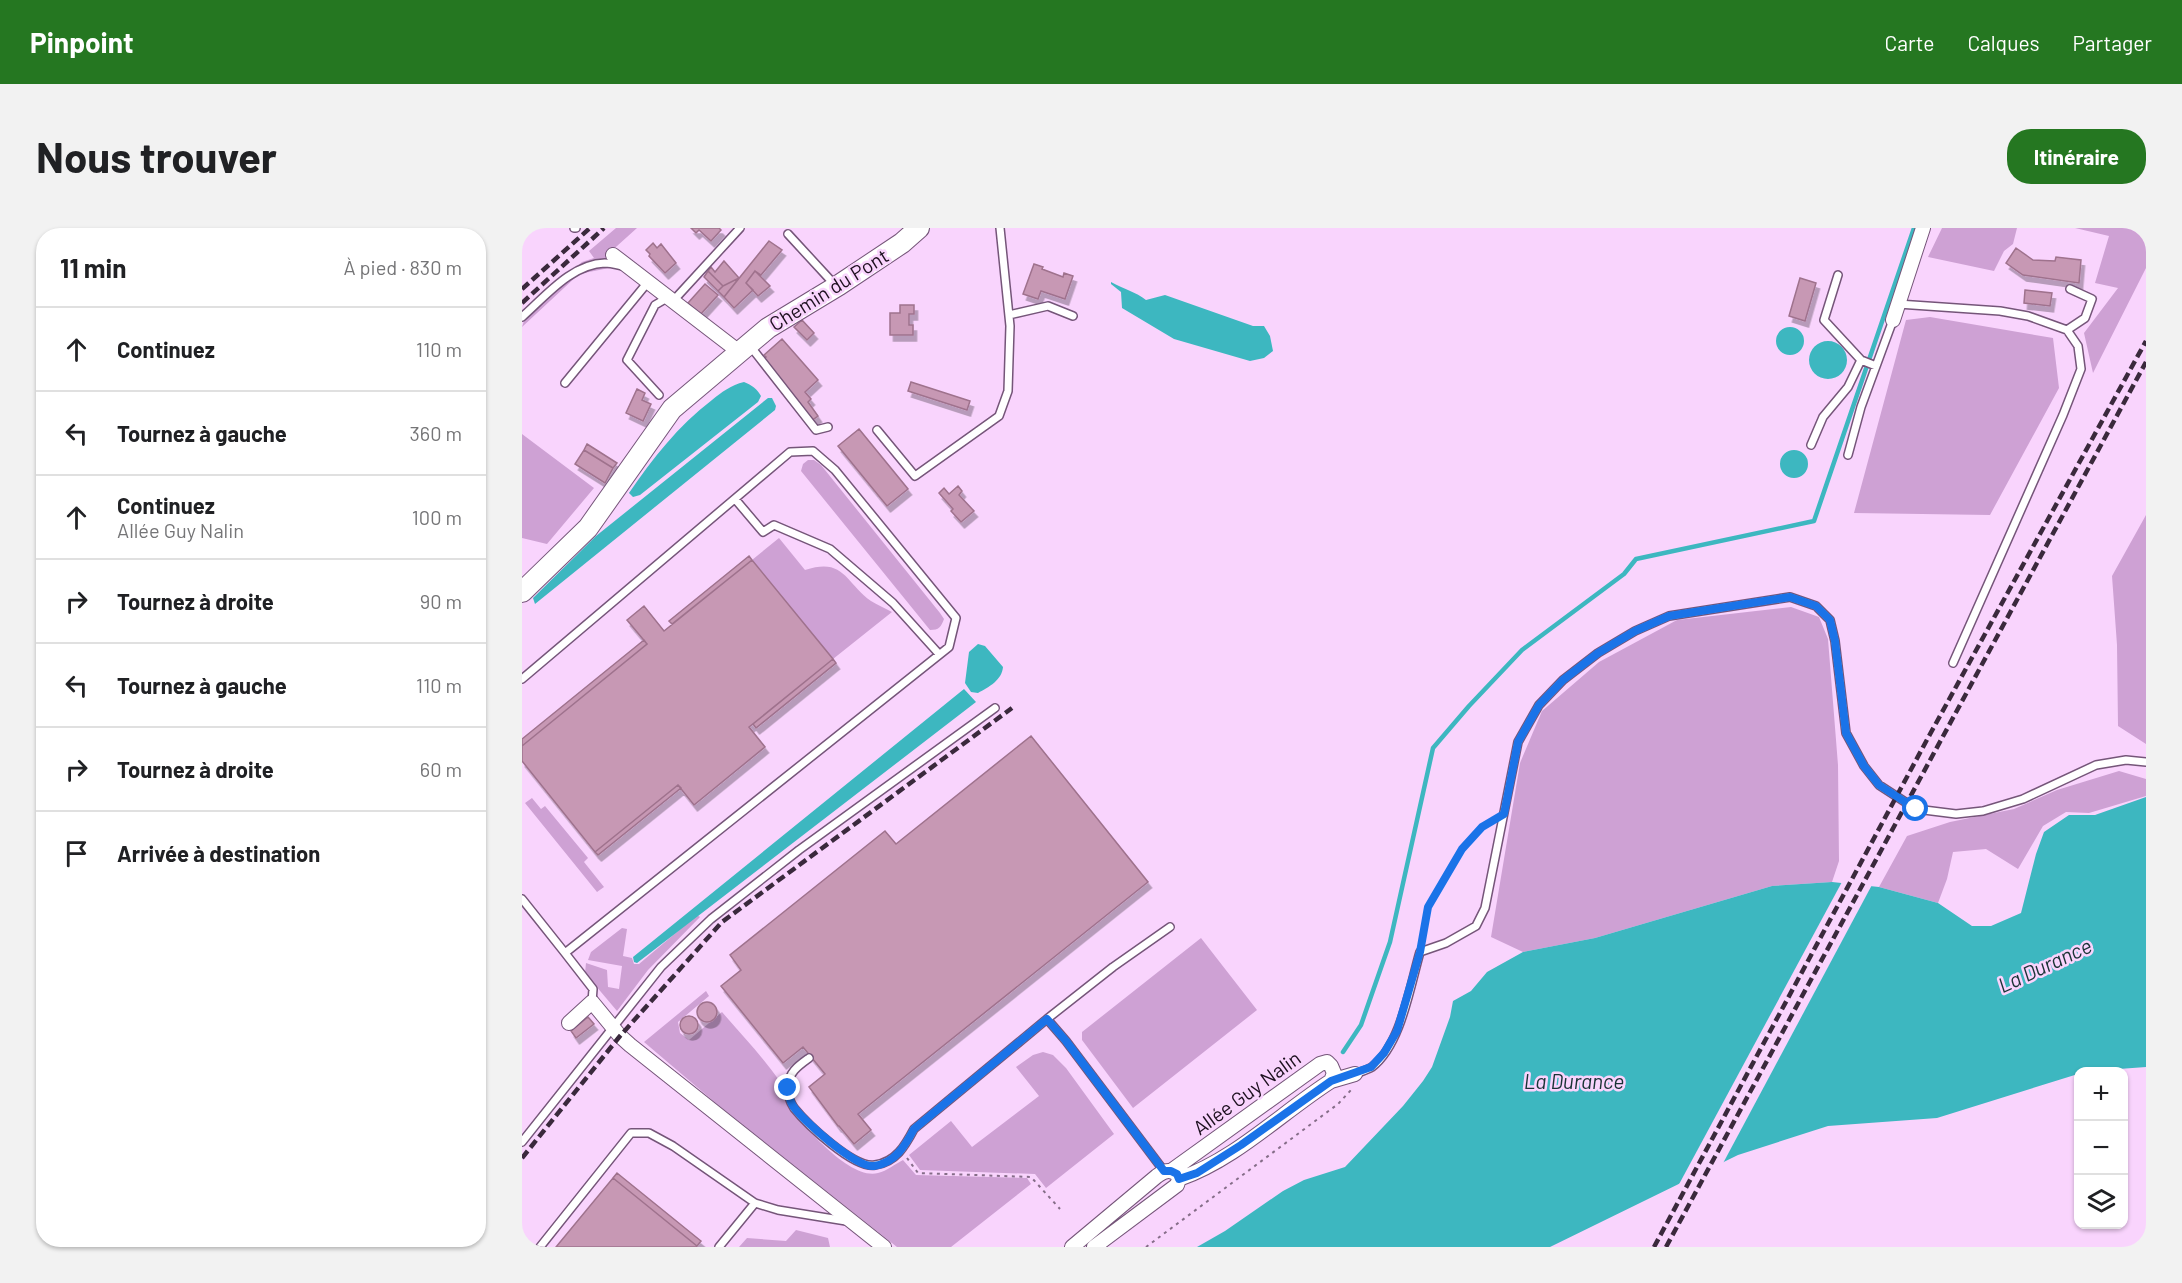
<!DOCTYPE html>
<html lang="fr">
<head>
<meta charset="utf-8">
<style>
	body { margin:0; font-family:Barlow,sans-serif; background:#f2f2f2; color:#202124 }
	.controls { position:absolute; right:18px; bottom:18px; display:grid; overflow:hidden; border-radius:12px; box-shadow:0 2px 4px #0004 }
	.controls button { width:54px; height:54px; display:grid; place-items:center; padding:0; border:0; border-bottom:2px solid #e0e0e0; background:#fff; color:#202124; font:30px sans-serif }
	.stop { position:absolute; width:18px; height:18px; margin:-14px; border:4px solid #1a73e8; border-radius:50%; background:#fff }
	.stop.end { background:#1a73e8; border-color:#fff; box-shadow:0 2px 6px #0008 }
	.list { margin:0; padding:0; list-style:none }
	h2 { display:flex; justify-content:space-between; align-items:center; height:78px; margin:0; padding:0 24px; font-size:26px }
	h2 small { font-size:20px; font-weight:400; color:#757577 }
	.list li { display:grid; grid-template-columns:39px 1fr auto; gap:18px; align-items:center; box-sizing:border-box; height:84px; padding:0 24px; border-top:2px solid #e0e0e0 }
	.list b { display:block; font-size:22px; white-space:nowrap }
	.list p { margin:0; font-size:20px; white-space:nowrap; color:#757577 }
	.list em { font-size:20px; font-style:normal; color:#757577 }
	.icon { flex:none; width:33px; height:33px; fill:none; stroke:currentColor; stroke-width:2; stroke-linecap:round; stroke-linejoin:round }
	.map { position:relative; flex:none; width:1624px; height:1019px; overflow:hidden; border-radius:24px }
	header { display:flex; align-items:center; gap:36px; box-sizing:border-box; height:84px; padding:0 30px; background:#257721; color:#fff }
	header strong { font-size:28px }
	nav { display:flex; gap:33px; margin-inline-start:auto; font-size:21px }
	.intro { display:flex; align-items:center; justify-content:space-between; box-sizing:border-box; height:144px; padding:0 36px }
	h1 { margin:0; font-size:42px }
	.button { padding:15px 27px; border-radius:24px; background:#257721; color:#fff; font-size:21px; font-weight:700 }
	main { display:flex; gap:36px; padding:0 36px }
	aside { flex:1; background:#fff; border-radius:24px; box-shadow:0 2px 4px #0004 }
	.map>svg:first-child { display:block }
	.green { fill:#cea1d4 }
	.water { fill:#3db7c0 }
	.pier { fill:#f9d4fd }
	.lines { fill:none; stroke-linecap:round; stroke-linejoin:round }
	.stream { stroke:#3db7c0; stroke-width:4.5 }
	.building { fill:#c798b4; stroke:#9f728d; stroke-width:1.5; filter:url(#shadow) }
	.lane-casing { stroke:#755579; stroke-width:10 }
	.street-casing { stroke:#755579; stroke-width:16 }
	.secondary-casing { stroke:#755579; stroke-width:22 }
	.path { stroke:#856d88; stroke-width:2; stroke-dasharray:3 4.5; stroke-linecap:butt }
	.lane { stroke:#fff; stroke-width:7 }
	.street { stroke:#fff; stroke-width:14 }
	.secondary { stroke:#fff; stroke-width:20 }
	.rail { stroke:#3a293c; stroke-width:4.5; stroke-dasharray:9 4.5; stroke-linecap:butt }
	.route { stroke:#1a73e8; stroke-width:8 }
	.labels { text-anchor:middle; stroke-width:5; stroke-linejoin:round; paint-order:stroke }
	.street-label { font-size:20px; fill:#1c0f1e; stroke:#f9d4fd }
	.water-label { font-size:21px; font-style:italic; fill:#193335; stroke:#f9d4fd }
</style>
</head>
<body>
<header>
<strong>Pinpoint</strong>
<nav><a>Carte</a><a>Calques</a><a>Partager</a></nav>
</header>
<div class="intro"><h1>Nous trouver</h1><a class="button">Itinéraire</a></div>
<main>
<aside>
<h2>11 min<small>À pied · 830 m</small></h2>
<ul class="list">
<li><svg class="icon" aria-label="ahead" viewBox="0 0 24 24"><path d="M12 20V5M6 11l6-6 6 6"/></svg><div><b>Continuez</b></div><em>110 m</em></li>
<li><svg class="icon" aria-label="left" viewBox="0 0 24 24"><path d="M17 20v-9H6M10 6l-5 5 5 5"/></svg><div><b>Tournez à gauche</b></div><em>360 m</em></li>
<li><svg class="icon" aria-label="ahead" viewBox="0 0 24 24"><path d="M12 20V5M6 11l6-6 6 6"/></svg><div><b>Continuez</b><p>Allée Guy Nalin</p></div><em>100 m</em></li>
<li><svg class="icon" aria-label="right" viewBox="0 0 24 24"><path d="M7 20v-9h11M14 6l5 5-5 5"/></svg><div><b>Tournez à droite</b></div><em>90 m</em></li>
<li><svg class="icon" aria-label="left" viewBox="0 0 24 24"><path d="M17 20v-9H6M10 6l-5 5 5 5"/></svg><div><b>Tournez à gauche</b></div><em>110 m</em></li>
<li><svg class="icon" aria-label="right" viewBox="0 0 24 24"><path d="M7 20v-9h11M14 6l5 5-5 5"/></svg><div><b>Tournez à droite</b></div><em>60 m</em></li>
<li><svg class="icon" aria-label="arrive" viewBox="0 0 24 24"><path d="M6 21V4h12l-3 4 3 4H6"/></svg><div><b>Arrivée à destination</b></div></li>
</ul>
</aside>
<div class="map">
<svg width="1624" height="1019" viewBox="0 0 1624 1019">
	<defs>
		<filter id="shadow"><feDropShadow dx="3.5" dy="6" stdDeviation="0" flood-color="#0004"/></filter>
	</defs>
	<rect width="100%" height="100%" fill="#f9d4fd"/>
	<path class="green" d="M 94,0 L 115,0 L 85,27 L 84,32 L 92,39 L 57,46 L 0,99 L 2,93 L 0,85 L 60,34 L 72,30 L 67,23 Z
		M 1420,0 L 1495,0 L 1491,16 L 1482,23 L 1472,43 L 1406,29 Z
		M 1553,0 L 1624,0 L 1624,40 L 1571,145 L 1562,105 L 1596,60 L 1573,55 L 1587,8 Z
		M 1408,89 L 1531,110 L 1537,160 L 1468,287 L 1332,285 L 1384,92 Z
		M 0,206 L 72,260 L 25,316 L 0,310 Z
		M 286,232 L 292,232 L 299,237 L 418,385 L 422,391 C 419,399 417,402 408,402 L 279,243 L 281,236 Z
		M 1624,287 L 1624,516 L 1596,498 L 1595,417 L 1590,348 Z
		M 257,310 L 283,342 C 322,329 323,354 349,373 C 355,377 363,380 370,384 L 311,431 L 230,332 Z
		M 1269,379 L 1297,389 L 1306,411 L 1316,537 L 1317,633 L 1310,654 L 1250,658 L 1073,710 L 1001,724 L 969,709 L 998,535 L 1020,483 L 1077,434 L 1155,392 Z
		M 1597,543 L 1624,551 L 1624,568 L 1567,585 L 1544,584 L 1521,598 L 1496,641 L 1464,621 L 1431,624 L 1425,651 L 1416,675 L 1357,659 L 1385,608 L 1428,594 L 1492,581 L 1535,562 Z
		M 10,570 L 19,581 L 23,578 L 66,630 L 62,634 L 82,659 L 75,664 L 3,575 Z
		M 175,687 L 178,689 L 126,742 L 95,783 L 63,745 L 64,735 L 85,742 L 86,759 L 97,761 L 100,738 L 66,732 L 69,724 L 100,700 L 105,701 L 101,728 L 110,730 L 112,736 L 117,736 Z
		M 679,710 L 735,782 L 611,880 L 560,812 L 560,804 Z
		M 184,763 L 187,768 L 156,794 L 158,805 L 167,812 L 200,784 C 219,806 240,828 257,852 C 262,858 260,867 264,873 C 278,895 328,953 356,945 C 365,943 373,936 381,932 L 394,947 L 505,950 L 509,956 L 429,1019 L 375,1019 L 196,877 L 122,814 Z
		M 521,824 L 531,827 L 544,840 L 592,906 L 524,960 L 513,946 L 398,942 L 387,927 L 429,893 L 450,919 L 517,868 L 494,839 L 511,827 Z
		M 274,1002 L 306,1010 L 308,1019 L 217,1019 L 225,1010 L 264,1013 Z"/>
	<path class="water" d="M 589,54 C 602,61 614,64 624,72 L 643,67 L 731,98 L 742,98 L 748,108 L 751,123 L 742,130 L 728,133 L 652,111 L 600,80 L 599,64 L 589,56 Z
		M1254 113a14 14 0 1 1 28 0a14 14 0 1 1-28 0Z
		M1287 132a19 19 0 1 1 38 0a19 19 0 1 1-38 0Z
		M 222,154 C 230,157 235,161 239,168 L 236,174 L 118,267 L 111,269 L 107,265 C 131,230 156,198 190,172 C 200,164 209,157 222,154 Z
		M 246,170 L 250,170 L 254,178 L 253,182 L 13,376 L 11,370 L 74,308 Z
		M1258 236a14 14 0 1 1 28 0a14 14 0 1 1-28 0Z
		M 456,416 L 463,418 L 481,439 C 480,452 467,459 456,465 L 449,464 L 443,455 L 447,424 Z
		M 442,461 L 454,474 L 115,735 L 112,734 L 111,729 Z
		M 1624,569 L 1624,839 L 1556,844 L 1556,846 L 1415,890 L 1306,898 L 1216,927 L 1028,1019 L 675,1019 L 703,1003 L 761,963 L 782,952 L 823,939 L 881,878 L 901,853 L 910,839 L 928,789 L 931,773 L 949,763 L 965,744 L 1001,724 L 1073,710 L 1250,658 L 1310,654 L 1357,659 L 1416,675 L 1450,698 L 1469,698 L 1499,685 L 1514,626 L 1522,604 L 1547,587 L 1573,587 Z"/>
	<path class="pier" d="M 1321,652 L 1351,655 L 1199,939 L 1155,960 Z"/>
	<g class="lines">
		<path class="stream" d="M 821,824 L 839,797 L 868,714 L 911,520 L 947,478 L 1000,422 L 1102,346 L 1114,331 L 1292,293 L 1392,0"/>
	</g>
	<path class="building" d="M 169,0 L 197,0 L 199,2 L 189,13 L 177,2 L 174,5 Z
		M 247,13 L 260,22 L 239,47 L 233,43 L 224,55 L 231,62 L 212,80 L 202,69 Z
		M 131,15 L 135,20 L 139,16 L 154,35 L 143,45 L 127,28 L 128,26 L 124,22 Z
		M 1494,20 L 1511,32 L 1533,33 L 1534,29 L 1559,32 L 1557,55 L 1501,47 L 1484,35 Z
		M 202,33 L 217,50 L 201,58 L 186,43 L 189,39 L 193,44 Z
		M 512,36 L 521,39 L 520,41 L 541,49 L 542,45 L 551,48 L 543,71 L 519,63 L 516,71 L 501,66 Z
		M 186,43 L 201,58 L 196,63 L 182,49 Z
		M 233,43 L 248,58 L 236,68 L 224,55 Z
		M 217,50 L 202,69 L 196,63 L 201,58 Z
		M 1278,50 L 1294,55 L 1283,93 L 1267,88 Z
		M 183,56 L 196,67 L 178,87 L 166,75 Z
		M 1503,62 L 1530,65 L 1528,78 L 1502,75 Z
		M 378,77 L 392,77 L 392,86 L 387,86 L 387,97 L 391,97 L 391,107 L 368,107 L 368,85 L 378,85 Z
		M 280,92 L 292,105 L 285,112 L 272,99 Z
		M 260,111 L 296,152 L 283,164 L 289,171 L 286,174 L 296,188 L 289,193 L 277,178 L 279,177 L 241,132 L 244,129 L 242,127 Z
		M 389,154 L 448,173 L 445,182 L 386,163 Z
		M 115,161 L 123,165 L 120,172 L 129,176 L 121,193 L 104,185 Z
		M 337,201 L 386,261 L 365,278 L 316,218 Z
		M 65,216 L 95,235 L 91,240 L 62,222 Z
		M 62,222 L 91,240 L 83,255 L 53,236 Z
		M 436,258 L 440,263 L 437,267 L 452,283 L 439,294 L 429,283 L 431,281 L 417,265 L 422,260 L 427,266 Z
		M 227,328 L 230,332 L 150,396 L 147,393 Z
		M 230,332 L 311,431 L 227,499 L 243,519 L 172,577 L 156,557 L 73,624 L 0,533 L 0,518 L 125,416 L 105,392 L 122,378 L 142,403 Z
		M 122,412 L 125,416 L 0,518 L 0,511 Z
		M 311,431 L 314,435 L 234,500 L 231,496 Z
		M 509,508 L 626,654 L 336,886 L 349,902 L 332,916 L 317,898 L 316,898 L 287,859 L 303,846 L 281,819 L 261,835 L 199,758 L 219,742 L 208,727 L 363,603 L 374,616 Z
		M 156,557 L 159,560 L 76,627 L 73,624 Z
		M175 784a10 10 0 1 1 20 0a10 10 0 1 1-20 0Z
		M158 797a9 9 0 1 1 18 0a9 9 0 1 1-18 0Z
		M 66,789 L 72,796 L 54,810 L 49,803 Z
		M 95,945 L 179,1013 L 175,1018 L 91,950 Z
		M 91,950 L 175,1018 L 174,1019 L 34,1019 Z"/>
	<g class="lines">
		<defs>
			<path id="lane" d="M 52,0 L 54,0
				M 266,6 L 313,57
				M 1316,47 L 1302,92 L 1339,132 L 1354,138
				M 151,73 L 218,0
				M 1376,76 L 1478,83 L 1506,88 L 1545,102 L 1556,118 L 1559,141 L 1541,187 L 1431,435
				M 487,87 L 526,78 L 551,88
				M 0,89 C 23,69 49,36 83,35 C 88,35 96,37 101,38
				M 1545,102 L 1563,90 L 1570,71 L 1548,61
				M 229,119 L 294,202 L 306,199
				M 43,155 L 126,54
				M 137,167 L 105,132 L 133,77 L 145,70
				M 355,202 L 393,248 L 477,188 L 486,163 L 488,98 L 478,0
				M 1289,217 L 1301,189 L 1326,159 L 1339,132
				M 1326,227 L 1339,179 L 1371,92
				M 213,271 L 241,304 L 252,297 L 308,321 L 371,375 L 417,426
				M 0,451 L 268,224 L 291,223 L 313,242 L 434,390 L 427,419 L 43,725 L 71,761 L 70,774
				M 0,671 L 43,725
				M 525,791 L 591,739 L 648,699
				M 287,830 C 276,838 267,844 266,858 C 265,865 268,874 272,880 C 285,896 332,941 353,937 C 374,934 383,918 392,901 L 525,791 L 544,813 L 642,943
				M 833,846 C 838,844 845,842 850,839 C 879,817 888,758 898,724 L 924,715 L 954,698 L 963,680 L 996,514 L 1017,477 L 1041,452 L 1076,425 L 1113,403 L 1147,388 L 1268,369 L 1294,378 L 1308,392 L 1313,413 L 1324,505 L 1342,538 L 1357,557 L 1394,581 L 1434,586 L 1461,583 L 1501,571 L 1574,537 L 1604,532 L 1624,534
				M 0,914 L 139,739 L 189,691 L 277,622 L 473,480
				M 18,1019 L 109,905 L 127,905 L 151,918 L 233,975 L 256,982 L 324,993
				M 197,1019 L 233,975"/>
			<path id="street" d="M 91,27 L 216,123
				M 1371,92 L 1401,0
				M 47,795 L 70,774 L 98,808 L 108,817 L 362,1019
				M 809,853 L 833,846
				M 649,943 L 798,836 L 805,834 L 809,838 L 812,845 L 809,853 C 759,885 714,931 657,951
				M 550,1019 L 635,948 C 642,943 647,941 655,946 L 657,951 L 655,957 L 572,1019"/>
			<path id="secondary" d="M 0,364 L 66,300 L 150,181 L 246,100 L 317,57 L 380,15 L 397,0"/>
		</defs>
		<use href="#lane" class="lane-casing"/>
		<use href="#street" class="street-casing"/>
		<use href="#secondary" class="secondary-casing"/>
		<path class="path" d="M 900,713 C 902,702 903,690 906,680 C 913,657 949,606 969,594
			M 385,930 L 396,945 L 509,949 L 538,981
			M 624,1019 L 816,876 L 829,862"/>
		<use href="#lane" class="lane"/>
		<use href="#street" class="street"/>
		<use href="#secondary" class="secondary"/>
		<path class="rail" d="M 0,61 L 68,0
			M 0,75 L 82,0
			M 0,930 L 98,808 L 200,694 L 490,480
			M 1132,1019 L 1407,508 L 1624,113
			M 1144,1019 L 1624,134"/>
	</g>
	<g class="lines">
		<path class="route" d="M 266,860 C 267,866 267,872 271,878 C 281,893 334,940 352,938 C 373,935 383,918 392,901 L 525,791 L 544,813 L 642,943 L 649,943 L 655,946 L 657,951 L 675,945 L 719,917 L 809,853 L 849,839 L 862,825 L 875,803 L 898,724 L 906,679 L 940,621 L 960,599 L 982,586 L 996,514 L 1017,477 L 1041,452 L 1076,425 L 1113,403 L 1147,388 L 1268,369 L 1294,378 L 1308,392 L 1313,413 L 1324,505 L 1342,538 L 1357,557 L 1394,581"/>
	</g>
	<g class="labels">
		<g class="street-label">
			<text transform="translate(307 62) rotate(-32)" y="7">Chemin du Pont</text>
			<text transform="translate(725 865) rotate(-36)" y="7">Allée Guy Nalin</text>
		</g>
		<g class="water-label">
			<text transform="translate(1523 738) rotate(-25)" y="7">La Durance</text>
			<text x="1052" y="861">La Durance</text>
		</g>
	</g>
</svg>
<div class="controls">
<button>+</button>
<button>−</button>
<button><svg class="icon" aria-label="layers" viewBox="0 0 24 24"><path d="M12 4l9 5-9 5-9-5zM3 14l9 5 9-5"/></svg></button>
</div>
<div class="stop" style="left:1394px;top:581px"></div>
<div class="stop end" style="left:266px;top:860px"></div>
</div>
</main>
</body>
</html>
